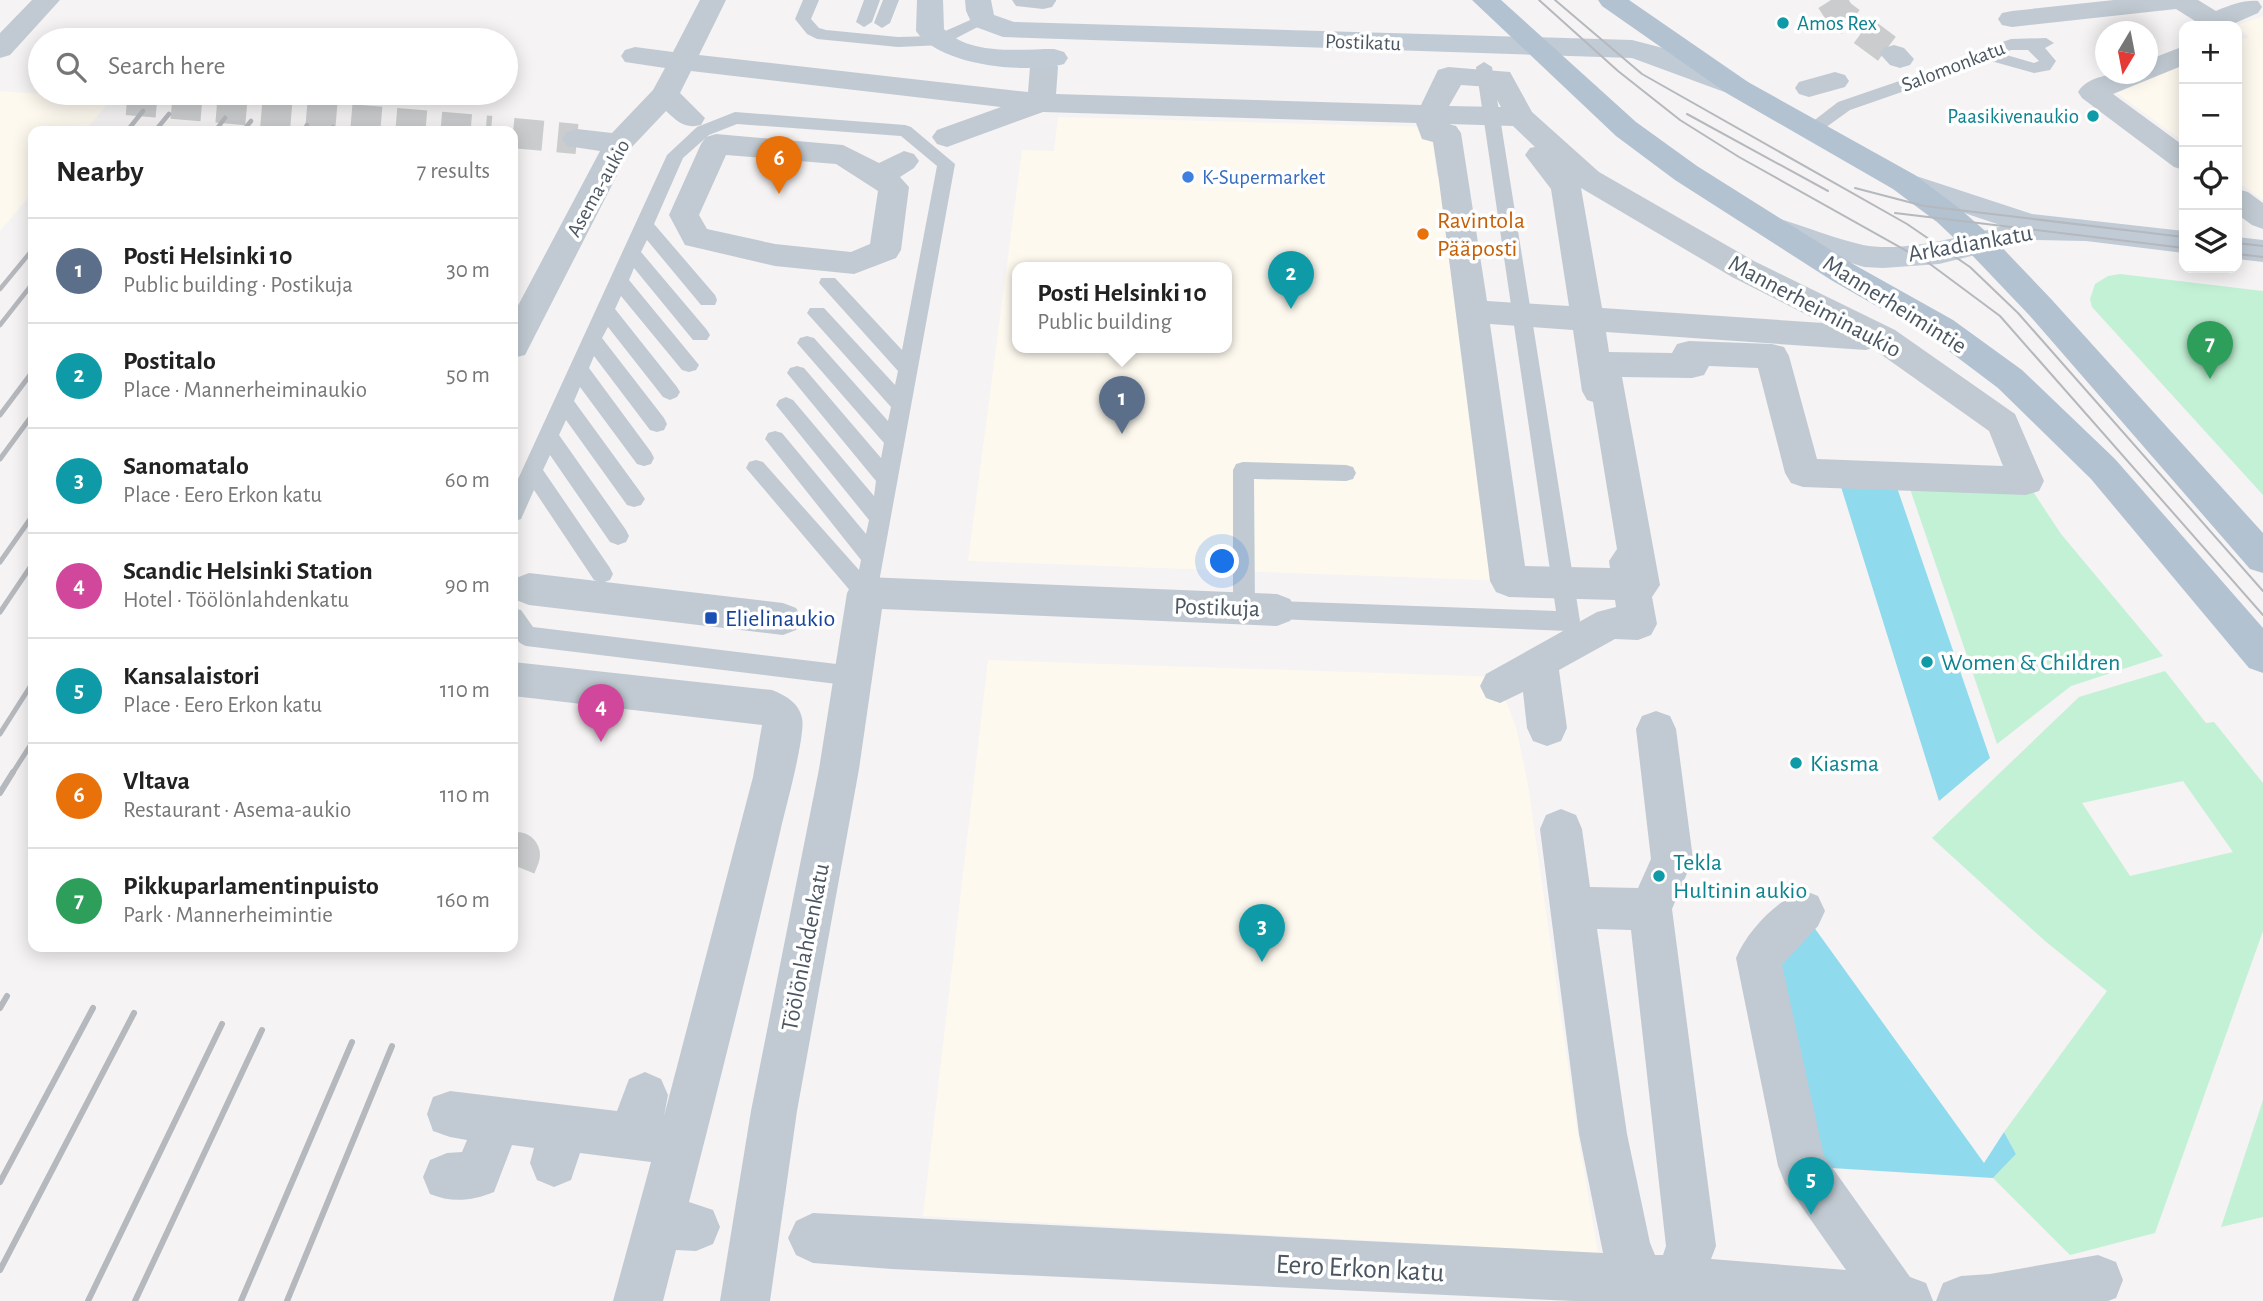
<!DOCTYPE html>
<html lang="en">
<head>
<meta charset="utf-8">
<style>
	body { margin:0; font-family:"Alegreya Sans",sans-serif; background:#f2f2f2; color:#222 }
	.controls { position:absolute; right:21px; top:21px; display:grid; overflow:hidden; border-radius:14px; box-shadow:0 4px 18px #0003 }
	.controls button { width:63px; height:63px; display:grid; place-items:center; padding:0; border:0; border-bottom:2px solid #e0e0e0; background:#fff; color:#222; font:35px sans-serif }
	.compass { position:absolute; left:2095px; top:21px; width:63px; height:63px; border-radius:50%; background:#fff; box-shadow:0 4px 18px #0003; rotate:190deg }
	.you { position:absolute; left:1223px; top:562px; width:24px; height:24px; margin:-18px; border:5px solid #fff; border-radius:50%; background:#1a73e8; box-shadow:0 0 0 10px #1a73e833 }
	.badge { display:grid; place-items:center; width:46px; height:46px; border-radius:50%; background:#7c3aed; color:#fff; font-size:23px; font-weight:700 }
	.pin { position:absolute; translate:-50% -58px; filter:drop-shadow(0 2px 4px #0008) }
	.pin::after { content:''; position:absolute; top:37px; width:24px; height:21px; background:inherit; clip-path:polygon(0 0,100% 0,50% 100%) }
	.popup { position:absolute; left:1012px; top:262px; width:220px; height:91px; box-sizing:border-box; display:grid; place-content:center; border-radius:14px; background:#fff; filter:drop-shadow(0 2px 5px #0005); font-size:23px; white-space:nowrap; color:#767676 }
	.popup b { font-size:26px; color:#222 }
	.popup::after { content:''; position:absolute; left:50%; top:100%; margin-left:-14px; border:14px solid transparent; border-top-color:#fff }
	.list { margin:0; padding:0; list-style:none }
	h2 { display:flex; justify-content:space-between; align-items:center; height:91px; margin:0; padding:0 28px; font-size:30px }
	h2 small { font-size:23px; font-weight:400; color:#767676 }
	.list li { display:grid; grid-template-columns:46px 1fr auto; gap:21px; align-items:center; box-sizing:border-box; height:105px; padding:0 28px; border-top:2px solid #e0e0e0 }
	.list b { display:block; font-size:26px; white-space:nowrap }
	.list p { margin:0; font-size:23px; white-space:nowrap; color:#767676 }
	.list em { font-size:23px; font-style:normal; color:#767676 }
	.icon { flex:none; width:38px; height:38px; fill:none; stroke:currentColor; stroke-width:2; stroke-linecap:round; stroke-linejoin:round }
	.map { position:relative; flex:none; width:2263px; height:1301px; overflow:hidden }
	.search { position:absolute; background:#fff; box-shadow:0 4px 18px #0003; left:28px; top:28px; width:490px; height:77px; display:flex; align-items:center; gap:18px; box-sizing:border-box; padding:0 24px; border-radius:38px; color:#767676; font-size:26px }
	.panel { position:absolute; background:#fff; box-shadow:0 4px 18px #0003; left:28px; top:126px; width:490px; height:826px; border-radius:14px }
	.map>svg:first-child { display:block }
	.commercial { fill:#fdf9ef; fill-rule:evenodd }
	.green { fill:#c3f1d5; fill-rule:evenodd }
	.water { fill:#90daee }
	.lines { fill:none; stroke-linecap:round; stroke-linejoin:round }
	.street-tunnel-far1 { stroke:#caccce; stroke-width:30; stroke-dasharray:30 15; stroke-linecap:butt }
	.street-tunnel { stroke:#caccce; stroke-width:46; stroke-dasharray:46 23; stroke-linecap:butt }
	.lane { fill:#c1cad2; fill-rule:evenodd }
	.street { fill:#c1cad2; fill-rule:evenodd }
	.secondary { fill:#c1cbd6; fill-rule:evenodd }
	.primary { fill:#b3c2d1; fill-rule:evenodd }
	.tram { stroke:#b5b8bd; stroke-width:2 }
	.rail-far2 { stroke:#b5b8bd; stroke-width:4.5 }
	.rail-far1 { stroke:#b5b8bd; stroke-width:5 }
	.rail { stroke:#b5b8bd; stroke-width:6 }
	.culture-dot { fill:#0f9aa8; stroke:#fff; stroke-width:2.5 }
	.shop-dot { fill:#3f7fe0; stroke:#fff; stroke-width:2.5 }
	.food-dot { fill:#e8710a; stroke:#fff; stroke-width:2.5 }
	.transit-dot { fill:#1a4fb4; stroke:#fff; stroke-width:2.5 }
	.labels { text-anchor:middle; stroke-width:7; stroke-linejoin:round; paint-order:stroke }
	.far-culture-label { font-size:21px; fill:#0d838f; stroke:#fff; text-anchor:start }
	.far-street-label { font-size:21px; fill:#4a5661; stroke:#fff }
	.far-shop-label { font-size:21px; fill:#366cbe; stroke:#fff; text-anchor:start }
	.food-label { font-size:24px; fill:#c56008; stroke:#fff; text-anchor:start }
	.street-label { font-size:24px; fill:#4a5661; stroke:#fff }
	.transit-label { font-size:24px; fill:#164399; stroke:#fff; text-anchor:start }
	.culture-label { font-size:24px; fill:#0d838f; stroke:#fff; text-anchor:start }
	.near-street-label { font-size:28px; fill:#4a5661; stroke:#fff }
</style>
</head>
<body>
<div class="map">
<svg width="2263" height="1301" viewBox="0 0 2263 1301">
	<rect width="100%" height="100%" fill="#f5f3f3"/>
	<path class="commercial" d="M 2263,16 L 2263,200 L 2237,181 L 2237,42 L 2249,37 L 2235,26 Z
		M 2184,63 L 2184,142 L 2113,90 Z
		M 0,91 L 112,99 L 84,131 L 33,131 L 33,192 L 0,231 Z
		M 1058,117 L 1431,127 L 1437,176 L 1454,178 L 1509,581 L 968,561 L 1022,150 L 1054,151 ZM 1017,268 L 1227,268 L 1227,348 L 1017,348 Z
		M 988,660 L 1500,677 L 1500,686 L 1516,727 L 1528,785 L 1577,1129 L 1598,1253 L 923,1216 Z"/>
	<path class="green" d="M 2120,274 L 2263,291 L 2263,495 L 2092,307 L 2090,299 L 2095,284 L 2108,276 Z
		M 1906,477 L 2026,481 L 2061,534 L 2163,656 L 2071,686 L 1997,744 Z
		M 2165,671 L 2206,723 L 2214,722 L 2263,783 L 2263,931 L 2155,1233 L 2070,1255 L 1993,1178 L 2016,1154 L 2004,1132 L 2107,991 L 2045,941 L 1932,838 L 2079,697 ZM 2183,781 L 2233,852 L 2130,876 L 2082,803 Z
		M 2263,1100 L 2263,1217 L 2221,1227 Z"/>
	<path class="water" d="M 1837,474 L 1893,476 L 1990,758 L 1939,801 Z
		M 1808,919 L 1984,1163 L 2004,1132 L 2016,1154 L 1993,1178 L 1815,1167 L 1771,950 Z"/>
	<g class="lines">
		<path class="street-tunnel-far1" d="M 1831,0 L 1840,14 L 1894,54
			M 127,100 L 491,131
			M 513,133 L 577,139"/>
		<path class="street-tunnel" d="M 513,855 L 517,855 L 513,865"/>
		<path class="lane" d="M 803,0 L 819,0 L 811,19 L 819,28 L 826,30 L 898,37 L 934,36 L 977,17 L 983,15 L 991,20 L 943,45 L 898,47 L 817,39 L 807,34 L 795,19 Z
			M 864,0 L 880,0 L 872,22 L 864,27 L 856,22 Z
			M 883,0 L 899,0 L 890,23 L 882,28 L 874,23 Z
			M 2046,38 L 2054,43 L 2045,48 L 2056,61 L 2050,70 L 2034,73 L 1991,61 L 1850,110 L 1818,133 L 1806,133 L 1803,129 L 1838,102 L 1984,52 L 1999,43 L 2011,39 ZM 2011,50 L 2028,50 L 2039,61 L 2034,63 L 2003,54 Z
			M 1484,62 L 1492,67 L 1580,621 L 1577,628 L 1569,631 L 1277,619 L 1269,617 L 1266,610 L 1269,603 L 1277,601 L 1556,611 L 1476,67 Z
			M 735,112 L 905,125 L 911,127 L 955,164 L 877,593 L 874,600 L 866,602 L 858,600 L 746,468 L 749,462 L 756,460 L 763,462 L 859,570 L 861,560 L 765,439 L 768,433 L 775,431 L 782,433 L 866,534 L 869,520 L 776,405 L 779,400 L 786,397 L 793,400 L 874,496 L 876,481 L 787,373 L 790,368 L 797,366 L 804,368 L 881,458 L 884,443 L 797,343 L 800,338 L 807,336 L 814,338 L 888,421 L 891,407 L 807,313 L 810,308 L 824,308 L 895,385 L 898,371 L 819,283 L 821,278 L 835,278 L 902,350 L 937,166 L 901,136 L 737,124 L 709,135 L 683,158 L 654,224 L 715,295 L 717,300 L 715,305 L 701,305 L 647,240 L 641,252 L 707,330 L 710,335 L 707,340 L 693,340 L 634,268 L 629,280 L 699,365 L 696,370 L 689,372 L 682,370 L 621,296 L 615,309 L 677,387 L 680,392 L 677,397 L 670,400 L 663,397 L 608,327 L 602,338 L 664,418 L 667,424 L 664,430 L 657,432 L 650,430 L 594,356 L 589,368 L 651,452 L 654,458 L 651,464 L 644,466 L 637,464 L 580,387 L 574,401 L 641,493 L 645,499 L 641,505 L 634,507 L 627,505 L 566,420 L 559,435 L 626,530 L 629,536 L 626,542 L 618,545 L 610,542 L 550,455 L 543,470 L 610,568 L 613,574 L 610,580 L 602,583 L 594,580 L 534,490 L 521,519 L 513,522 L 513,490 L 667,155 L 697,127 Z
			M 1243,462 L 1346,465 L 1353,467 L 1356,473 L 1353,479 L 1346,481 L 1254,479 L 1255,608 L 1252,615 L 1244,617 L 1236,615 L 1233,608 L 1233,470 L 1236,464 Z
			M 513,608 L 521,610 L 533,627 L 853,666 L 861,669 L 865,676 L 861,683 L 853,686 L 526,646 C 509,640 513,623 513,608 Z"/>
		<path class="street" d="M 32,0 L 60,0 L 10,55 L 0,58 L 0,33 Z
			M 700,0 L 726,0 L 699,55 L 1028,92 L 1030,67 L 1034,61 L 1044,58 L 1054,61 L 1058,67 L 1056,94 L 1421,105 L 1438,70 L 1448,67 L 1510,72 L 1532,112 L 1599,172 L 1754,261 L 1895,330 L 2015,414 L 2044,481 L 2039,491 L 2026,495 L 1803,487 L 1791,483 L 1785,473 L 1758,368 L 1709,366 L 1704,375 L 1692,378 L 1622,377 L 1660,585 L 1652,597 L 1657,624 L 1651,635 L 1638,640 L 1615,639 L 1559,670 L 1567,728 L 1561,741 L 1547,746 L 1533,741 L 1527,728 L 1523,692 L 1500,703 L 1486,698 L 1480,686 L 1486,674 L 1597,612 L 1616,607 L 1615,600 L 1509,597 L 1496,592 L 1490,581 L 1439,181 L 1433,142 L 1422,139 L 1416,123 L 1043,112 L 947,147 L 937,144 L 932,137 L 937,130 L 1001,107 L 691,71 L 680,93 L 705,118 L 701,125 C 685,129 678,122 666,111 L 631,148 L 525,355 L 513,358 L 513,315 L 600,151 L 567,146 L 562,139 L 567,132 L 577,129 L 612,133 L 653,90 L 665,68 L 625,62 L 621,56 L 625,50 L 635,47 L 673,52 ZM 1461,85 L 1490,87 L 1501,107 L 1449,106 ZM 1449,124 L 1513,126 L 1535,147 L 1530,148 L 1525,155 L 1551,189 L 1569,306 L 1487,301 L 1461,133 L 1456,126 ZM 1581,188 L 1732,277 L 1823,323 L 1602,308 ZM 1490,324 L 1573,330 L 1582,391 L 1587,400 L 1593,402 L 1617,549 L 1609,561 L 1610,568 L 1525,566 ZM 1606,332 L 1866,350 L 1872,348 L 1989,431 L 2003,466 L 1817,459 L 1789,356 L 1784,347 L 1772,344 L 1689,341 L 1677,344 L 1672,353 L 1609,352 Z
			M 1012,0 L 1056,0 L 1056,1 L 1052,7 L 1043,9 L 1016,6 Z
			M 2114,0 L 2198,0 L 2216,11 C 2231,5 2243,0 2258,1 L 2262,7 L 2258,13 L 2233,24 L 2234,26 L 2203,26 L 2176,9 L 2012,27 L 2002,25 L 1998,19 L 2002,13 L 2012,11 Z
			M 1894,45 L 1904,48 L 1914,59 L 1910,65 L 1900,68 L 1890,65 L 1880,54 L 1884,48 Z
			M 2184,46 L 2184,65 L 2113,94 L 2184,146 L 2184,170 L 2174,167 L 2082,98 L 2078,92 C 2091,71 2126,74 2148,74 L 2148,60 Z
			M 1835,72 L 1845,75 L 1849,81 L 1845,87 L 1809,97 L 1799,94 L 1795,88 L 1799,82 Z
			M 716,134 L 843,145 L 879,163 L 904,151 L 914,154 L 919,161 L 914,168 L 900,177 L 909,187 L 901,250 L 896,258 L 854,274 L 775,266 L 685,245 L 669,215 L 701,144 L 706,137 ZM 726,155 L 836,164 L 878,191 L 870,244 L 851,252 L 775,244 L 707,229 L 699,215 Z
			M 2237,189 L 2248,192 L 2263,203 L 2263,229 L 2252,225 L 2237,214 Z
			M 529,573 L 783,603 L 796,608 L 802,619 L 796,630 L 783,635 L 529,605 L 516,600 L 513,594 L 516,578 Z
			M 866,577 L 1277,594 L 1290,599 L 1296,610 L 1290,621 L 1277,626 L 882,609 L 859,769 L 797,1111 L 770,1301 L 720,1301 L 751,1111 L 819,769 L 847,593 L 853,582 Z
			M 513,662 L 772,690 C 785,695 799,703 802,718 C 806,734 786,807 781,828 C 752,953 721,1077 689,1202 L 713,1210 L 720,1227 L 713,1244 L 696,1251 L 676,1250 L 663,1301 L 613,1301 L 651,1162 L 580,1153 L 571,1180 L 554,1187 L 537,1180 L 530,1163 L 534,1148 L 512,1145 L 494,1192 C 472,1201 452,1203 430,1194 L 423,1177 L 430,1160 L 447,1153 L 462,1152 L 467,1140 L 450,1137 L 433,1131 L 427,1114 L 433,1097 L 450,1091 L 617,1111 L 629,1079 L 645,1072 L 661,1079 L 668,1095 L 664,1116 L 753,777 L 762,725 L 513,696 Z
			M 1656,711 L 1670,716 L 1676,729 L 1693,859 L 1672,909 L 1716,1246 L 1711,1259 L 1846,1270 L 1785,1183 L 1778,1166 L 1736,958 C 1747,931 1776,901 1803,890 L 1818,896 L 1825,911 L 1818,926 L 1782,965 L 1824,1156 L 1910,1277 L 1926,1283 L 1933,1301 L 1573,1301 L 892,1269 L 813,1263 L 796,1255 L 788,1238 L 796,1221 L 813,1213 L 1603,1253 L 1579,1134 L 1540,829 L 1546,815 L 1561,809 L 1576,815 L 1582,829 L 1590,887 L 1638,888 L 1651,859 L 1636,729 L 1642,716 ZM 1597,929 L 1631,930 L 1666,1246 L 1663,1255 L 1655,1255 L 1650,1243 L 1627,1134 Z
			M 2098,1255 L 2116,1262 L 2123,1280 L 2116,1298 L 2108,1301 L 1936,1301 L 1943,1283 L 1961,1276 L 1990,1274 Z"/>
		<path class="secondary" d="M 917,0 L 943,0 L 944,29 C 970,56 1019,49 1054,49 L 1064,52 L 1068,58 L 1064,64 C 1025,74 940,66 916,31 Z
			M 965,0 L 991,0 L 994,15 L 1014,22 L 1632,40 L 1663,48 L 1748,82 L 1752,88 L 1748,94 L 1738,97 L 1632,58 L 1003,37 L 973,26 L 966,11 Z
			M 1904,172 L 2032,214 L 2184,231 L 2184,253 L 2086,241 L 2036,240 L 1939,264 L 1883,268 L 1864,267 L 1763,236 L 1759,228 L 1763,220 L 1774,217 C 1804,226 1833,238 1863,245 C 1904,253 1963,236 2003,226 L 1893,189 L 1889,182 L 1893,175 Z
			M 2237,237 L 2263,240 L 2263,262 L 2237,259 Z"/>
		<path class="primary" d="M 1472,0 L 1501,0 L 1636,122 L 1697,166 L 1853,264 L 1953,320 L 2022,370 L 2115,459 L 2263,628 L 2263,673 L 2249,668 L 2091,479 L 1998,388 L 1929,336 L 1831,280 L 1675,180 L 1616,136 Z
			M 1598,0 L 1629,0 L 1748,82 L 1915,175 L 1959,208 L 1992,237 L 2052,300 L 2263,533 L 2263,573 L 2250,569 L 2030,316 L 1970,253 L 1937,222 L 1893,189 L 1728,94 L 1602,6 Z"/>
		<path class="tram" d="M 1539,0 L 1618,71 L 1680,120 L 1739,157 L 1930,264 L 2000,316 L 2263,615
			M 1555,0 L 1642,74 L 1907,224 L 1970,267 L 2018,313 L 2263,591
			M 1687,114 L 1828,191
			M 1855,188 L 1924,206 L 2184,237
			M 1895,213 L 2184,248
			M 2237,243 L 2263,246
			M 2237,254 L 2263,257"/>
		<path class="rail-far2" d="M 127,131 L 143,111
			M 155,131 L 169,114
			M 215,131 L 225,118
			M 243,131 L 251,121
			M 303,131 L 307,125
			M 331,131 L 333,127
			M 0,289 L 33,249
			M 0,325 L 33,283"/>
		<path class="rail-far1" d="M 0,415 L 33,371
			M 0,459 L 33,414
			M 0,562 L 33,515
			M 0,612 L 33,563
			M 0,734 L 33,682
			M 12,774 L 33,741"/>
		<path class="rail" d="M 0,793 L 13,772
			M 0,1008 L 7,996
			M 0,1182 L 93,1008
			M 0,1270 L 134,1013
			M 88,1301 L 222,1024
			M 135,1301 L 262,1030
			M 241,1301 L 352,1042
			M 287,1301 L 392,1046"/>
	</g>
	<g class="culture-dot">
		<circle cx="1783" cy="23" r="7"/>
		<circle cx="2093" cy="116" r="7"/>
		<circle cx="1927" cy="662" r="7"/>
		<circle cx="1796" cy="763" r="7"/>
		<circle cx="1659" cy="876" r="7"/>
	</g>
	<circle class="shop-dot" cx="1188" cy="177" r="7"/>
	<circle class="food-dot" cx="1423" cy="234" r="7"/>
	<rect class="transit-dot" x="704" y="611" width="14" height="14" rx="3.5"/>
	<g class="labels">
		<g class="far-culture-label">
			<text x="1797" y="30">Amos Rex</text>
			<text x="2079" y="123" text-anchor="end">Paasikivenaukio</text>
		</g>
		<g class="far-street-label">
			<text transform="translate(1363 42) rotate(2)" y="7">Postikatu</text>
			<text transform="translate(1953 66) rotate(-21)" y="7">Salomonkatu</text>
			<text transform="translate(598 188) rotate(-61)" y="7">Asema-aukio</text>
		</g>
		<g class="far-shop-label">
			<text x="1202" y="184">K-Supermarket</text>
		</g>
		<g class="food-label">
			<text x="1437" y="228">Ravintola<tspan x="1437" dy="28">Pääposti</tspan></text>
		</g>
		<g class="street-label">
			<text transform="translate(1970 243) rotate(-10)" y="8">Arkadiankatu</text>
			<text transform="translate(1895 304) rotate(32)" y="8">Mannerheimintie</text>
			<text transform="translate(1815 306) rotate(28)" y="8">Mannerheiminaukio</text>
			<text transform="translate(1217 607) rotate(2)" y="8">Postikuja</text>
			<text transform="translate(805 947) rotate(-79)" y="8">Töölönlahdenkatu</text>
		</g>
		<g class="transit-label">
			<text x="725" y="626">Elielinaukio</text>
		</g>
		<g class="culture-label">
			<text x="1941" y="670">Women &amp; Children</text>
			<text x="1810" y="771">Kiasma</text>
			<text x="1673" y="870">Tekla<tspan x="1673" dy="28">Hultinin aukio</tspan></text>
		</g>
		<g class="near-street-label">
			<text transform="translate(1360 1267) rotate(3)" y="10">Eero Erkon katu</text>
		</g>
	</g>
</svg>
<div class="controls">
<button>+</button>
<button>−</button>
<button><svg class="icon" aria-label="locate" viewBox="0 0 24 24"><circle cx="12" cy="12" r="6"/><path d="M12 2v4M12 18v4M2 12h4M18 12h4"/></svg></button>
<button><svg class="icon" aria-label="layers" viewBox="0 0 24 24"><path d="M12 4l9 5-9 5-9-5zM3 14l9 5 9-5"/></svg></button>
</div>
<svg class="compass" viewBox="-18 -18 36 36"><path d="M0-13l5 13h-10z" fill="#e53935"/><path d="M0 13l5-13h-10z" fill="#767676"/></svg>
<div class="you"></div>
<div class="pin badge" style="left:1122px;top:434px;background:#5c6f8a">1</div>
<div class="popup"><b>Posti Helsinki 10</b>Public building</div>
<div class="pin badge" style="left:1291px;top:309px;background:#0f9aa8">2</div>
<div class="pin badge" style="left:1262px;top:962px;background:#0f9aa8">3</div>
<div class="pin badge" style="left:601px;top:742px;background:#d1479c">4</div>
<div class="pin badge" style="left:1811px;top:1215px;background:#0f9aa8">5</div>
<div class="pin badge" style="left:779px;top:194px;background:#e8710a">6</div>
<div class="pin badge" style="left:2210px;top:379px;background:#2e9e5b">7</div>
<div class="search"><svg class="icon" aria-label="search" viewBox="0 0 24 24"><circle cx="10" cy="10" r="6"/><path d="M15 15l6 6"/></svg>Search here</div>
<section class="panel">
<h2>Nearby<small>7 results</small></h2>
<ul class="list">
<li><span class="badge" style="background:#5c6f8a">1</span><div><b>Posti Helsinki 10</b><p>Public building · Postikuja</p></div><em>30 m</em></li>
<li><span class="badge" style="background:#0f9aa8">2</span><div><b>Postitalo</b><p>Place · Mannerheiminaukio</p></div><em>50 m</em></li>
<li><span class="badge" style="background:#0f9aa8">3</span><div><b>Sanomatalo</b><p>Place · Eero Erkon katu</p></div><em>60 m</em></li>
<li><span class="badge" style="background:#d1479c">4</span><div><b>Scandic Helsinki Station</b><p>Hotel · Töölönlahdenkatu</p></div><em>90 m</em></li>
<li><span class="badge" style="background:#0f9aa8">5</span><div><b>Kansalaistori</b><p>Place · Eero Erkon katu</p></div><em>110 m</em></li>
<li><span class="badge" style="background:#e8710a">6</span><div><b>Vltava</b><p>Restaurant · Asema-aukio</p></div><em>110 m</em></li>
<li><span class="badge" style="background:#2e9e5b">7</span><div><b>Pikkuparlamentinpuisto</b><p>Park · Mannerheimintie</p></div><em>160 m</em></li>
</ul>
</section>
</div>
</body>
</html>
